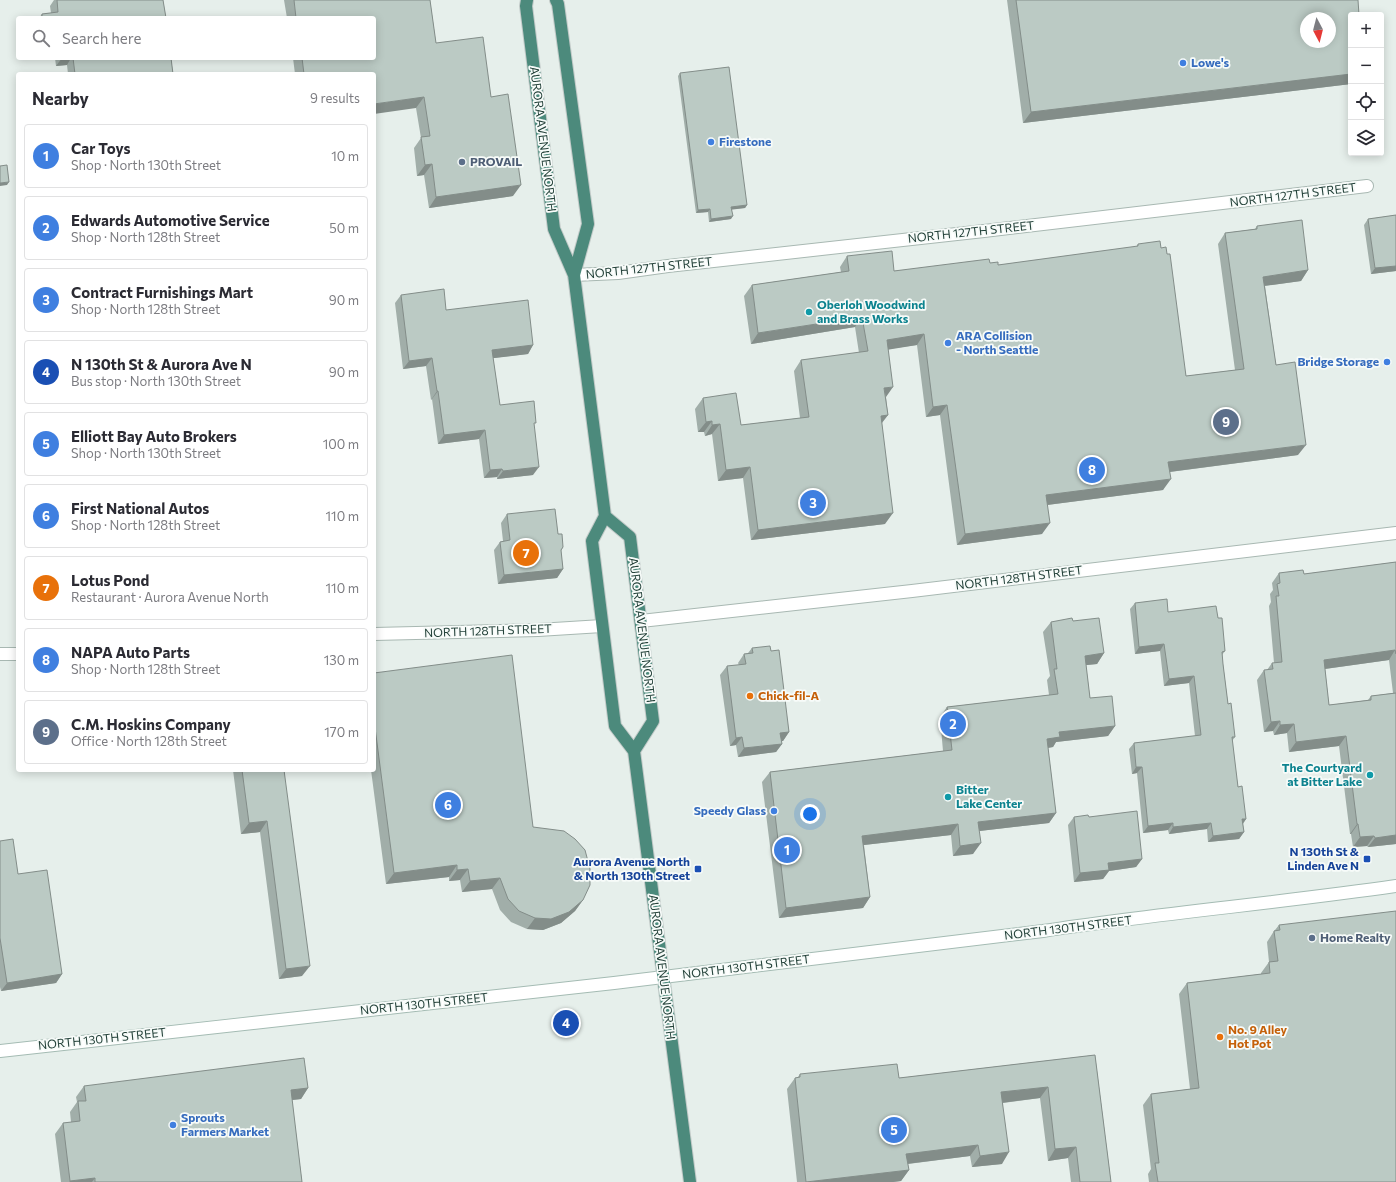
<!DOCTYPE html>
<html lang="en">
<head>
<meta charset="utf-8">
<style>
	body { margin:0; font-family:Commissioner,sans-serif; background:#f7f7f7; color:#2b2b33 }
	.controls { position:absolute; right:12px; top:12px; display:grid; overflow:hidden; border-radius:4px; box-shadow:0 2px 10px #0003 }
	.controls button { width:36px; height:36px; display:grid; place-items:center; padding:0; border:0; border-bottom:1px solid #e1e1e2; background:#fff; color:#2b2b33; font:20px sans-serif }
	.compass { position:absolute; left:1300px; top:12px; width:36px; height:36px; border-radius:50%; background:#fff; box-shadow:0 2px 10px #0003; rotate:173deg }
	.you { position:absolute; left:810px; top:814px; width:14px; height:14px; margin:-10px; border:3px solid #fff; border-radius:50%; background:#1a73e8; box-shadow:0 0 0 6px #1a73e833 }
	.badge { display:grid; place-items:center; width:26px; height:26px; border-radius:50%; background:#db2777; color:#fff; font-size:13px; font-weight:700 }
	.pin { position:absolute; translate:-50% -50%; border:2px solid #fff; box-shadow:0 1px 4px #0006 }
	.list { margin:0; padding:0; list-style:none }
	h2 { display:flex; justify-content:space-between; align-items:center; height:52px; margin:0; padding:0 16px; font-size:17px }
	h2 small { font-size:13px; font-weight:400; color:#7c7c81 }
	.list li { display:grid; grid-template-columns:26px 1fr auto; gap:12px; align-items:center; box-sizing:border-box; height:64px; margin:0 8px 8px; padding:0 8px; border:1px solid #e1e1e2; border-radius:4px }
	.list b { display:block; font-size:15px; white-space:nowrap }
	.list p { margin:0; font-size:13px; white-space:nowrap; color:#7c7c81 }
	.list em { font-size:13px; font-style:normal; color:#7c7c81 }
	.icon { flex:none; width:22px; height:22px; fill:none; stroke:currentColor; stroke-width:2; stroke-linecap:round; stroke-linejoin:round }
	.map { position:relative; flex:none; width:1396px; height:1182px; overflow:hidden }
	.search { position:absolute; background:#fff; box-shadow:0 2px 10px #0003; left:16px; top:16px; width:360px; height:44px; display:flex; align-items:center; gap:10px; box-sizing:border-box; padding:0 14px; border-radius:4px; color:#7c7c81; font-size:15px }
	.panel { position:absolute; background:#fff; box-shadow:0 2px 10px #0003; left:16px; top:72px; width:360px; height:700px; border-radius:4px }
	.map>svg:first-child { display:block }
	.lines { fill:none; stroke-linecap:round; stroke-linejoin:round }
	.minor-casing { stroke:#a8b8b2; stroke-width:14 }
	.secondary-casing { stroke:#a4bbb3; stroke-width:14 }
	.trunk-casing { stroke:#c2cac8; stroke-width:14 }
	.minor { stroke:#fff; stroke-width:12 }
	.secondary { stroke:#fff; stroke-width:12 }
	.trunk { stroke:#4c8a7c; stroke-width:12 }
	.wall { fill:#a1aea9; fill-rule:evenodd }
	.shaded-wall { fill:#838d89 }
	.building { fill:#bbcac4; stroke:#838d89; fill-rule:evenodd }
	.shop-dot { fill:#3f7fe0; stroke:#f7fbf9; stroke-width:1.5 }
	.service-dot { fill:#5c6f8a; stroke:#f7fbf9; stroke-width:1.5 }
	.culture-dot { fill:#0f9aa8; stroke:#f7fbf9; stroke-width:1.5 }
	.food-dot { fill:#e8710a; stroke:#f7fbf9; stroke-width:1.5 }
	.transit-dot { fill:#1a4fb4; stroke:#f7fbf9; stroke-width:1.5 }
	.labels { text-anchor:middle; stroke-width:3.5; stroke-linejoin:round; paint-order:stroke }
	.shop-label { font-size:12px; font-weight:bold; fill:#366cbe; stroke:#f7fbf9; text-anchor:start }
	.street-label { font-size:12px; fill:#24423a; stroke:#f7fbf9 }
	.service-label { font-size:12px; font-weight:bold; fill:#4e5e75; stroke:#f7fbf9; text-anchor:start }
	.culture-label { font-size:12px; font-weight:bold; fill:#0d838f; stroke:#f7fbf9; text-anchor:start }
	.food-label { font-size:12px; font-weight:bold; fill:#c56008; stroke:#f7fbf9; text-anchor:start }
	.transit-label { font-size:12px; font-weight:bold; fill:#164399; stroke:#f7fbf9; text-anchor:end }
</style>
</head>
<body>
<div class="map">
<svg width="1396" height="1182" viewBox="0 0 1396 1182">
	<rect width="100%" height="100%" fill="#e6efeb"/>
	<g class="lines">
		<defs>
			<path id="minor" d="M 574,275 L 618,273 L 668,266 L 984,231 L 1367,186
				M 641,621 L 912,591 L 1396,533
				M 374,634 L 538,630 L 602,626
				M 0,654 L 18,654"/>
			<path id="secondary" d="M 0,1051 L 614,983 L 1043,931 C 1161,913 1279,903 1396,886"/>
			<path id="trunk" d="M 527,0 L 526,6 L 554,229 L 574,275 L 605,516 L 592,541 L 615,726 L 634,751 L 690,1182
				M 556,0 L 558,4 L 588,224 L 574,275
				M 605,516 L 630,537 L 653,721 L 634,751"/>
		</defs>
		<use href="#minor" class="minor-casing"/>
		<use href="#secondary" class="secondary-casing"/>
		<use href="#trunk" class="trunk-casing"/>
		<use href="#minor" class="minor"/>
		<use href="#secondary" class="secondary"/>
		<use href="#trunk" class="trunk"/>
	</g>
	<path class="wall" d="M 54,0 L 163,0 L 166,18 L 39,18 L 42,14 L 51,13 L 50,6 Z
		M 284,0 L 430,0 L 436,43 L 491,97 L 513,196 L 429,208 L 424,175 L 417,176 L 414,148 L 421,138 L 416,108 L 374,74 L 295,74 L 293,58 L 374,58 L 374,18 L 287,18 Z
		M 1007,0 L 1358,0 L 1351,15 L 1351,84 L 1023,123 Z
		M 55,58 L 171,58 L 173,74 L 68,74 L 67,65 L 56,66 Z
		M 680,73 L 747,205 L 745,208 L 732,209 L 731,219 L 709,222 L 708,212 L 696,213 L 678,76 Z
		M 1396,215 L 1396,271 L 1371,274 L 1364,225 L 1368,219 Z
		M 1257,226 L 1308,270 L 1301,281 L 1265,286 L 1276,365 L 1298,455 L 1170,472 L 1163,490 L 1047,505 L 1042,534 L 957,545 L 940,415 L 926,417 L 917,345 L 888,349 L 886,397 L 888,415 L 882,423 L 885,524 L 751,540 L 743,478 L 718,481 L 712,434 L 705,436 L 704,432 L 698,432 L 695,409 L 703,398 L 741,425 L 800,418 L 794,371 L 801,360 L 859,353 L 855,327 L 751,344 L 744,296 L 752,285 L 841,272 L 840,267 L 847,256 L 894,271 L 990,263 L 998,265 L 1136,247 L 1138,244 L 1161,248 L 1186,376 L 1235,370 L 1218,244 L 1225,233 L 1255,229 Z
		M 401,295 L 446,310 L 533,345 L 528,354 L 493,358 L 500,405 L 534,426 L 533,475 L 497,479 L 497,477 L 484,478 L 479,439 L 438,444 L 432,399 L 431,400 L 426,366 L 403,369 L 395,303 Z
		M 507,514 L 558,534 L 563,547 L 561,551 L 563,569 L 557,578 L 498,584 L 494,550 L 500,542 L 503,541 L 501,523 Z
		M 1396,562 L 1396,844 L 1368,847 L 1367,846 L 1353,847 L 1351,834 L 1350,834 L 1339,746 L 1289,752 L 1287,733 L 1274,735 L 1273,731 L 1264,732 L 1257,680 L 1264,670 L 1267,670 L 1272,663 L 1274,663 L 1269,606 L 1271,602 L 1270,594 L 1273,590 L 1272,583 L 1279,573 L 1304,574 ZM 1389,660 L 1393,693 L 1371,696 L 1368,700 L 1329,705 L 1325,669 Z
		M 1135,603 L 1168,612 L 1218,618 L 1225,651 L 1222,655 L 1223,664 L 1228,704 L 1235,737 L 1232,741 L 1238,787 L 1246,819 L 1243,824 L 1244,832 L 1239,839 L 1208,842 L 1207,829 L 1169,834 L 1168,830 L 1143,833 L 1137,773 L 1132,774 L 1129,749 L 1134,743 L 1195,736 L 1189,683 L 1164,686 L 1160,651 L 1135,654 L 1130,609 Z
		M 1073,621 L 1104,653 L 1097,664 L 1086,665 L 1090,698 L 1115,726 L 1108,736 L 1056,742 L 1053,747 L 1048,748 L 1056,813 L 1049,823 L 979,831 L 973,854 L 953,856 L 951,835 L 864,845 L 870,897 L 863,908 L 779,918 L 762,782 L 770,772 L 943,751 L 940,717 L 947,707 L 1049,695 L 1047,680 L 1050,676 L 1043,632 L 1051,622 Z
		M 752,648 L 771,651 L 789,732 L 783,741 L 781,741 L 782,744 L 776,752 L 738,757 L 736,745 L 730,746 L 720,675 L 727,666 L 739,665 L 738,663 L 744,654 L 748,653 Z
		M 374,673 L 533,827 L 583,900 L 575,911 L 561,923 L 543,930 L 527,929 L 511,922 L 500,910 L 492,889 L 462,892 L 460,880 L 449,881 L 449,877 L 386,884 L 371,770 L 374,770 Z
		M 233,770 L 284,770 L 302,976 L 279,979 L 260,832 L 241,834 Z
		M 1074,817 L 1089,817 L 1142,859 L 1136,867 L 1109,871 L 1103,879 L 1074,882 L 1068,825 Z
		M 0,841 L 18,874 L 62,974 L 56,983 L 1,991 L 0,987 Z
		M 1279,925 L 1396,1182 L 1149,1182 L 1148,1174 L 1151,1169 L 1143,1105 L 1151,1094 L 1190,1089 L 1179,994 L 1187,983 L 1261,974 L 1261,973 L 1269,962 L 1267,942 L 1274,931 L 1275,930 Z
		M 1095,1055 L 1111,1182 L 1071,1182 L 1068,1158 L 1048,1161 L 1040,1098 L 1003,1103 L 1002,1164 L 972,1167 L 970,1156 L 908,1164 L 909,1170 L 901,1181 L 893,1182 L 797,1182 L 787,1089 L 795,1078 L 798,1077 L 800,1074 L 899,1078 Z
		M 84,1086 L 308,1088 L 301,1099 L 292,1100 L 302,1182 L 61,1182 L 55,1134 L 63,1123 L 71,1122 L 70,1112 L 77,1102 L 76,1097 Z"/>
	<path class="shaded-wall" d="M 62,58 L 71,58 L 67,65 L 56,66 Z
		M 1351,74 L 1351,84 L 1023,123 L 1031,112 Z
		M 424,97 L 416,108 L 374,114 L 374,104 Z
		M 432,164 L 424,175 L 417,176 L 425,165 Z
		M 9,182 L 7,185 L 0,186 L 0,183 Z
		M 521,185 L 513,196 L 429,208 L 436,197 Z
		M 747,205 L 745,208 L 729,210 L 731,207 Z
		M 710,209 L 708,212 L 696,213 L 698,210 Z
		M 733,216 L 731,219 L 709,222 L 711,219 Z
		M 1396,266 L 1396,271 L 1371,274 L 1375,268 Z
		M 1308,270 L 1301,281 L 1256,287 L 1263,277 Z
		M 862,317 L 855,327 L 751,344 L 758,333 Z
		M 924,334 L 917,345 L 880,351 L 887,340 Z
		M 533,345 L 528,354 L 486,359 L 492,350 Z
		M 432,358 L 426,366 L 403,369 L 409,361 Z
		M 893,387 L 886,397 L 884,388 Z
		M 437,391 L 438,391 L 432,399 L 431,400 Z
		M 947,405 L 940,415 L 926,417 L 933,407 Z
		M 888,415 L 880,425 L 881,416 Z
		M 712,421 L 704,432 L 698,432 L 706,422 Z
		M 720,424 L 712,434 L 705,436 L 712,425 Z
		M 485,430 L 479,439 L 438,444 L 444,435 Z
		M 1306,445 L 1298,455 L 1161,473 L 1168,462 Z
		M 539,467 L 533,475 L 497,479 L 503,471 Z
		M 750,467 L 743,478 L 718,481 L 726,470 Z
		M 502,469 L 497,477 L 484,478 L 490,470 Z
		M 1171,479 L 1163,490 L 1039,506 L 1046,495 Z
		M 893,513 L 885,524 L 751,540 L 758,530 Z
		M 1050,523 L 1042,534 L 957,545 L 965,534 Z
		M 563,569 L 557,578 L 498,584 L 504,575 Z
		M 1164,644 L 1160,651 L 1135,654 L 1139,647 Z
		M 1395,650 L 1389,660 L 1317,670 L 1324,660 Z
		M 1104,653 L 1097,664 L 1077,666 L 1085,656 Z
		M 1194,676 L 1189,683 L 1164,686 L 1169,679 Z
		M 1280,721 L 1273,731 L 1264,732 L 1271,722 Z
		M 1294,724 L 1287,733 L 1274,735 L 1280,725 Z
		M 1115,726 L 1108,736 L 1056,742 L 1053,747 L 1040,749 L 1047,739 L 1059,732 Z
		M 789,732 L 783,741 L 774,742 L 780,733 Z
		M 1346,736 L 1339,746 L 1289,752 L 1296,742 Z
		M 742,737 L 736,745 L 730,746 L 736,738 Z
		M 782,744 L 776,752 L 738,757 L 744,748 Z
		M 1136,767 L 1142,767 L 1137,773 L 1132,774 Z
		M 1056,813 L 1049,823 L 971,832 L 978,822 Z
		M 1242,819 L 1246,819 L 1241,826 Z
		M 267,821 L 260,832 L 241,834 L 249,823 Z
		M 1173,823 L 1168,830 L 1143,833 L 1148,826 Z
		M 1211,823 L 1207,829 L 1169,834 L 1173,827 Z
		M 958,824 L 951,835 L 855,846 L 862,836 Z
		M 1357,824 L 1358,824 L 1351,834 L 1350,834 Z
		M 1244,832 L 1239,839 L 1208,842 L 1213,836 Z
		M 1396,835 L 1396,844 L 1368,847 L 1375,838 Z
		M 1374,836 L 1367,846 L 1353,847 L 1360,837 Z
		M 981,843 L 973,854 L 953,856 L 960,846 Z
		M 1142,859 L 1136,867 L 1109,871 L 1103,879 L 1074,882 L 1080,873 L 1108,863 Z
		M 457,865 L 449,877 L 386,884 L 394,873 Z
		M 468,869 L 460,880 L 449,881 L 457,870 Z
		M 500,878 L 492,889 L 462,892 L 470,881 Z
		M 870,897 L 863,908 L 779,918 L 786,908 Z
		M 583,900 L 575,911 L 561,923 L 543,930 L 527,929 L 535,918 Z
		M 310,966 L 302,976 L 279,979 L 286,969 Z
		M 62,974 L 56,983 L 1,991 L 7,983 Z
		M 1048,1087 L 1040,1098 L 993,1104 L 1001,1092 Z
		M 308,1088 L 301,1099 L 283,1101 L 291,1090 Z
		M 978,1145 L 970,1156 L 898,1165 L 906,1154 Z
		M 1076,1147 L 1068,1158 L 1048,1161 L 1055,1149 Z
		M 1009,1152 L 1002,1164 L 972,1167 L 980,1156 Z
		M 909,1170 L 901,1181 L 893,1182 L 806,1182 Z
		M 95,1178 L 92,1182 L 69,1182 L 70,1181 Z"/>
	<path class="building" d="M 57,0 L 163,0 L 166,18 L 42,18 L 42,14 L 58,12 Z
		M 294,0 L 430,0 L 436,43 L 483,37 L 491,97 L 508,94 L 521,185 L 436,197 L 432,164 L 425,165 L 421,137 L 430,136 L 424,97 L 374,104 L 374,74 L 304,74 L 302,58 L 374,58 L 374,18 L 296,18 Z
		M 1016,0 L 1358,0 L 1359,15 L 1351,15 L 1351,74 L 1031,112 ZM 1306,18 L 1330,18 L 1330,42 L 1306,42 Z
		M 73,58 L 171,58 L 173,74 L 75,74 Z
		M 729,67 L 747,205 L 731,207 L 733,216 L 711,219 L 710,209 L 698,210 L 680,73 Z
		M 7,165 L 9,182 L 0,183 L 0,166 Z
		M 1396,215 L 1396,266 L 1375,268 L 1368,219 Z
		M 1302,220 L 1308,270 L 1263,277 L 1276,365 L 1295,362 L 1306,445 L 1168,462 L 1171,479 L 1046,495 L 1050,523 L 965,534 L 947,405 L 933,407 L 924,334 L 887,340 L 893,387 L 884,388 L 888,415 L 881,416 L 893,513 L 758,530 L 750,467 L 726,470 L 720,424 L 712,425 L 712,421 L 706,422 L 703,398 L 736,393 L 741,425 L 809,417 L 801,360 L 868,351 L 862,317 L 758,333 L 752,285 L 849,271 L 847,256 L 892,251 L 894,271 L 989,259 L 990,263 L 998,262 L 998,265 L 1138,246 L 1138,244 L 1160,241 L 1161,248 L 1166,247 L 1167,254 L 1170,254 L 1186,376 L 1244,369 L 1225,233 L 1257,229 L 1257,226 Z
		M 444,289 L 446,310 L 528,300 L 533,345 L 492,350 L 500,405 L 534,401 L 536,423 L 534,423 L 539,467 L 503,471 L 502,469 L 490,470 L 485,430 L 444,435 L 438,391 L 437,391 L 432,358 L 409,361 L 401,295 Z
		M 555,509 L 558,534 L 562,534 L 563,547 L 561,550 L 563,569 L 504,575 L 500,542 L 510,540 L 507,514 Z
		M 1396,562 L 1396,654 L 1395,650 L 1324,660 L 1329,705 L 1371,700 L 1371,696 L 1396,693 L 1396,835 L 1375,838 L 1374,836 L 1360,837 L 1358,824 L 1357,824 L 1346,736 L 1296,742 L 1294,724 L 1280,725 L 1280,721 L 1271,722 L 1264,670 L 1273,669 L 1272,663 L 1282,662 L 1276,596 L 1279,596 L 1277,584 L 1280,583 L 1279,573 L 1303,570 L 1304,574 Z
		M 1167,599 L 1168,612 L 1216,606 L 1218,618 L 1222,618 L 1225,651 L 1222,652 L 1223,664 L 1228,704 L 1231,703 L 1235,737 L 1232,737 L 1238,787 L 1242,786 L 1246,819 L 1242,819 L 1244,832 L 1213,836 L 1211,823 L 1173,827 L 1173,823 L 1148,826 L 1142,767 L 1136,767 L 1134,743 L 1201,735 L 1194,676 L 1169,679 L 1164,644 L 1139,647 L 1135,603 Z
		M 1072,618 L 1073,621 L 1099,618 L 1104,653 L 1085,656 L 1090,698 L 1112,696 L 1115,726 L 1059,732 L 1060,737 L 1047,739 L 1056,813 L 978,822 L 981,843 L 960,846 L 958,824 L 862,836 L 870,897 L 786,908 L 770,772 L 952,750 L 947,707 L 1058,694 L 1054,669 L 1057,669 L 1051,622 Z
		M 770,646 L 771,651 L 779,650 L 789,732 L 780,733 L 782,744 L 744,748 L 742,737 L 736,738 L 727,666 L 746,664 L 744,654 L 753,653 L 752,648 Z
		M 512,655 L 533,827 L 564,831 L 575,839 L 585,850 L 590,869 L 590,885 L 583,900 L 569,912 L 551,919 L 535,918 L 519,911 L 508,899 L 500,878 L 470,881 L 468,869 L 457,870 L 457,865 L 394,873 L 374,720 L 374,673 Z
		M 242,770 L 284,770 L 310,966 L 286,969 L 267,821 L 249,823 Z
		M 1137,811 L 1142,859 L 1108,863 L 1109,870 L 1080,873 L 1074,817 L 1088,815 L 1089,817 Z
		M 13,839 L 18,874 L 47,870 L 62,974 L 7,983 L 0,938 L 0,841 Z
		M 1396,911 L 1396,1182 L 1158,1182 L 1155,1163 L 1159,1163 L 1151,1094 L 1199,1088 L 1187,983 L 1270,973 L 1269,962 L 1278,961 L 1274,931 L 1280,930 L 1279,925 Z
		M 1095,1055 L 1111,1182 L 1080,1182 L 1076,1147 L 1055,1149 L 1048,1087 L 1001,1092 L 1009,1152 L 980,1156 L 978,1145 L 906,1154 L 909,1170 L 806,1182 L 795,1078 L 800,1077 L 800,1074 L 897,1064 L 899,1078 Z
		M 304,1058 L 308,1088 L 291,1090 L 302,1182 L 95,1182 L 95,1178 L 70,1181 L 63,1123 L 80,1121 L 78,1101 L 86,1101 L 84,1086 Z"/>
	<g class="shop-dot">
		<circle cx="1183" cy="63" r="4"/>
		<circle cx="711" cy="142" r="4"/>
		<circle cx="948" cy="343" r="4"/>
		<circle cx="1387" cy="362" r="4"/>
		<circle cx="774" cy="811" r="4"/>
		<circle cx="173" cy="1125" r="4"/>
	</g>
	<g class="service-dot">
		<circle cx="462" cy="162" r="4"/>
		<circle cx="1312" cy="938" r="4"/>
	</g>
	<g class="culture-dot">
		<circle cx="809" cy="312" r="4"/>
		<circle cx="1370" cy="775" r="4"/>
		<circle cx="948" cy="797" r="4"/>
	</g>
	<g class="food-dot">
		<circle cx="750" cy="696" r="4"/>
		<circle cx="1220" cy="1037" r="4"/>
	</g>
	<g class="transit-dot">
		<rect x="1363" y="855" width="8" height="8" rx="2"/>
		<rect x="694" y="865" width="8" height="8" rx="2"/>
	</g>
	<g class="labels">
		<g class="shop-label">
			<text x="1191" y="67">Lowe's</text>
			<text x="719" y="146">Firestone</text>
			<text x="956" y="340">ARA Collision<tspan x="956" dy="14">- North Seattle</tspan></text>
			<text x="1379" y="366" text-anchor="end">Bridge Storage</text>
			<text x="766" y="815" text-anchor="end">Speedy Glass</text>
			<text x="181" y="1122">Sprouts<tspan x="181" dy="14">Farmers Market</tspan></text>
		</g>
		<g class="street-label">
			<text transform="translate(543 139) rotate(83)" y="4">AURORA AVENUE NORTH</text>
			<text transform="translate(1293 195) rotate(-7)" y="4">NORTH 127TH STREET</text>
			<text transform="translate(971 232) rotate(-6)" y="4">NORTH 127TH STREET</text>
			<text transform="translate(649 268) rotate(-6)" y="4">NORTH 127TH STREET</text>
			<text transform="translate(1019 578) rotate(-7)" y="4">NORTH 128TH STREET</text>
			<text transform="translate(642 630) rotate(83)" y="4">AURORA AVENUE NORTH</text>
			<text transform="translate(488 631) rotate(-2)" y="4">NORTH 128TH STREET</text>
			<text transform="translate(1068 928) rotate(-7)" y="4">NORTH 130TH STREET</text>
			<text transform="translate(662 967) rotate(83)" y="4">AURORA AVENUE NORTH</text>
			<text transform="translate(746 967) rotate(-7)" y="4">NORTH 130TH STREET</text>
			<text transform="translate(424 1004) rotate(-6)" y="4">NORTH 130TH STREET</text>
			<text transform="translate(102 1039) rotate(-6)" y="4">NORTH 130TH STREET</text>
		</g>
		<g class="service-label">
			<text x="470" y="166">PROVAIL</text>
			<text x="1320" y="942">Home Realty</text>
		</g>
		<g class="culture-label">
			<text x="817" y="309">Oberloh Woodwind<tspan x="817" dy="14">and Brass Works</tspan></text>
			<text x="1362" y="772" text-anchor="end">The Courtyard<tspan x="1362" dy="14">at Bitter Lake</tspan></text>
			<text x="956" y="794">Bitter<tspan x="956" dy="14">Lake Center</tspan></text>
		</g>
		<g class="food-label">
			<text x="758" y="700">Chick-fil-A</text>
			<text x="1228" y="1034">No. 9 Alley<tspan x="1228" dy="14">Hot Pot</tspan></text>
		</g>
		<g class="transit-label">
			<text x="1359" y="856">N 130th St &amp;<tspan x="1359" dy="14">Linden Ave N</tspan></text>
			<text x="690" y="866">Aurora Avenue North<tspan x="690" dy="14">&amp; North 130th Street</tspan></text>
		</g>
	</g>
</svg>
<div class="controls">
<button>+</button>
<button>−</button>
<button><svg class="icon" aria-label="locate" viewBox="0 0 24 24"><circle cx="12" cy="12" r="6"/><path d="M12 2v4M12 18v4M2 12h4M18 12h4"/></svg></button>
<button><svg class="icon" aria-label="layers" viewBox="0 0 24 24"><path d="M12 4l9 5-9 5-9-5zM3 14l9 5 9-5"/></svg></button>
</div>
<svg class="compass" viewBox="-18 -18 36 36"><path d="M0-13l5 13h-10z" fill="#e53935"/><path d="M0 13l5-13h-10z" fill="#7c7c81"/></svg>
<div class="you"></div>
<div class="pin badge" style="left:787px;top:850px;background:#3f7fe0">1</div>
<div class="pin badge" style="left:953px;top:724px;background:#3f7fe0">2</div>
<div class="pin badge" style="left:813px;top:503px;background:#3f7fe0">3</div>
<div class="pin badge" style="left:566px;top:1023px;background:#1a4fb4">4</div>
<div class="pin badge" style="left:894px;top:1130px;background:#3f7fe0">5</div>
<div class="pin badge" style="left:448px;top:805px;background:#3f7fe0">6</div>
<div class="pin badge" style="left:526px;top:553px;background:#e8710a">7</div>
<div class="pin badge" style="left:1092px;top:470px;background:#3f7fe0">8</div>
<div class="pin badge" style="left:1226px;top:422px;background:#5c6f8a">9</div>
<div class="search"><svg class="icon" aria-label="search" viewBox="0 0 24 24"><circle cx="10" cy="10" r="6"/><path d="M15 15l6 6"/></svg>Search here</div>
<section class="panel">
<h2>Nearby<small>9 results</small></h2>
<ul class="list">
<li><span class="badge" style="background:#3f7fe0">1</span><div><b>Car Toys</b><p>Shop · North 130th Street</p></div><em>10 m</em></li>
<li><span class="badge" style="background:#3f7fe0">2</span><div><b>Edwards Automotive Service</b><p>Shop · North 128th Street</p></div><em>50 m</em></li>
<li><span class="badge" style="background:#3f7fe0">3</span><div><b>Contract Furnishings Mart</b><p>Shop · North 128th Street</p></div><em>90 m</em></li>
<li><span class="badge" style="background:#1a4fb4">4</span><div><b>N 130th St &amp; Aurora Ave N</b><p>Bus stop · North 130th Street</p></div><em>90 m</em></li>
<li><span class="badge" style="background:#3f7fe0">5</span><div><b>Elliott Bay Auto Brokers</b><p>Shop · North 130th Street</p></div><em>100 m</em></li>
<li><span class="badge" style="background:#3f7fe0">6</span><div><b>First National Autos</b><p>Shop · North 128th Street</p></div><em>110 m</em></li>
<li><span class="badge" style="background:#e8710a">7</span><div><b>Lotus Pond</b><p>Restaurant · Aurora Avenue North</p></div><em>110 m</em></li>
<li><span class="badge" style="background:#3f7fe0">8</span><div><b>NAPA Auto Parts</b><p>Shop · North 128th Street</p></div><em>130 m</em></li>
<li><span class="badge" style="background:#5c6f8a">9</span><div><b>C.M. Hoskins Company</b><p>Office · North 128th Street</p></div><em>170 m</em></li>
</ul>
</section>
</div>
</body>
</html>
